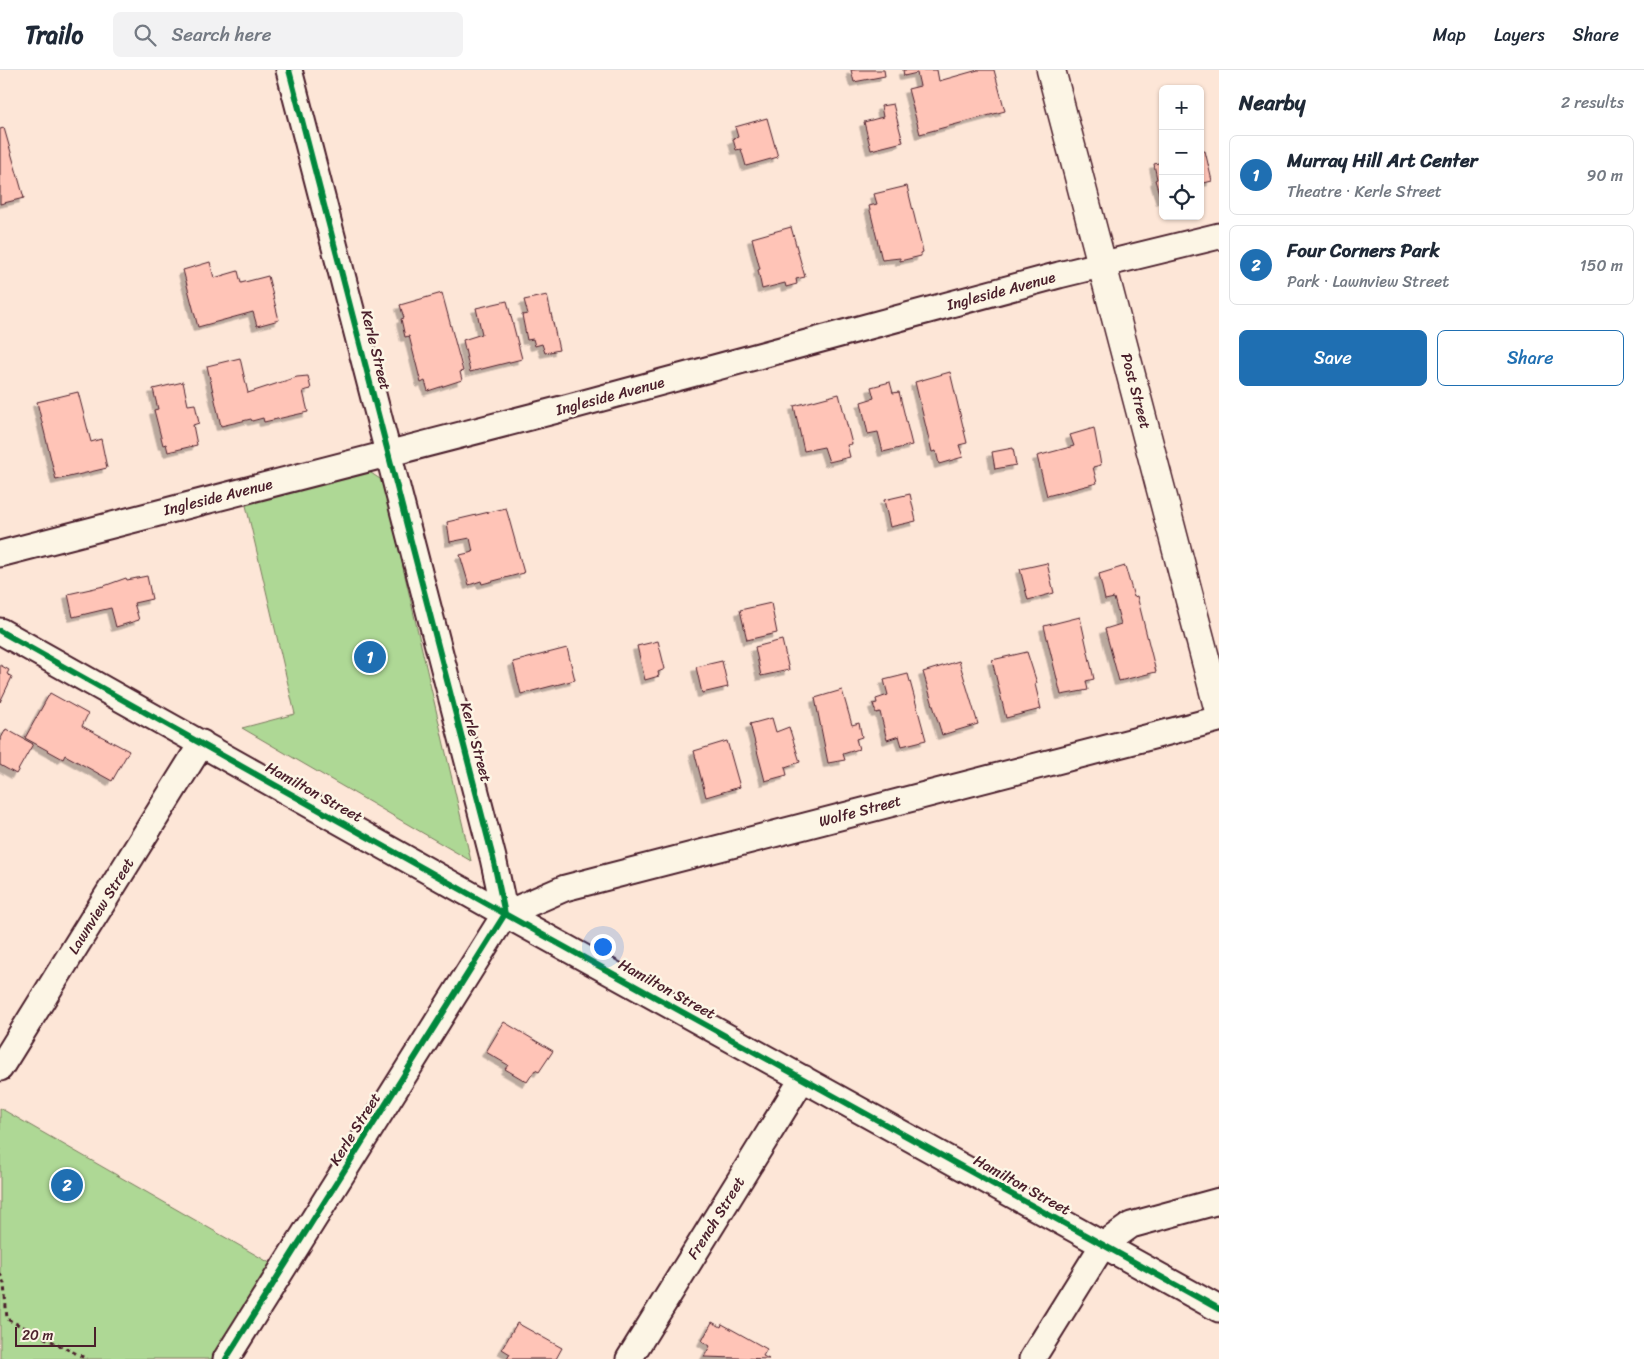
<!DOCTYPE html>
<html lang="en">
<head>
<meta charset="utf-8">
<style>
	body { margin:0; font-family:Sriracha,sans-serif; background:#f2f2f3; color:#1f2937 }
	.controls { position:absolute; right:15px; top:15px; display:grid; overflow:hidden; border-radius:8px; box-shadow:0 1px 4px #0004 }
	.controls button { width:45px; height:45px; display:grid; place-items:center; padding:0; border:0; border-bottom:1px solid #e0e1e3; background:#fff; color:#1f2937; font:25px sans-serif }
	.scale { position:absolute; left:15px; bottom:12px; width:81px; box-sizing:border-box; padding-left:5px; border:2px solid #4a1f2b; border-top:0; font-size:14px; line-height:18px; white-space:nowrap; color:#4a1f2b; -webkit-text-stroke:4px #fcf5e5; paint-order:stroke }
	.you { position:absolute; left:602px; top:876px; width:18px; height:18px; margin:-12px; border:4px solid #fff; border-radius:50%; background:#1a73e8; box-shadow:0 0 0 8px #1a73e833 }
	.badge { display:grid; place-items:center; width:32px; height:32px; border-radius:50%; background:#1f6fb2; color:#fff; font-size:16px; font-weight:700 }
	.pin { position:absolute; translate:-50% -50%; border:2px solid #fff; box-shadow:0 1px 5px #0006 }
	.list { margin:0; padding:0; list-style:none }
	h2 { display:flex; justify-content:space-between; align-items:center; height:65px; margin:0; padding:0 20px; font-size:21px }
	h2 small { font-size:16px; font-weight:400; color:#747a83 }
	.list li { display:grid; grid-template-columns:32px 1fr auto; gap:15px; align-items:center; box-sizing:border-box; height:80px; margin:0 10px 10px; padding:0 10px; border:1px solid #e0e1e3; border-radius:8px }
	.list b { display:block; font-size:19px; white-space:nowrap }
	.list p { margin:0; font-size:16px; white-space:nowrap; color:#747a83 }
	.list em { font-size:16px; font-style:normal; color:#747a83 }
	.actions { display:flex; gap:10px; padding:15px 20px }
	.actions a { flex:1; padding:11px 0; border:1px solid #1f6fb2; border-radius:8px; text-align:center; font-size:18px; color:#1f6fb2 }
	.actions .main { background:#1f6fb2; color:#fff }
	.icon { flex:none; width:28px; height:28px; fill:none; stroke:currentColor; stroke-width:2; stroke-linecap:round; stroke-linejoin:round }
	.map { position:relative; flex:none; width:1219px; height:1289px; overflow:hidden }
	header { display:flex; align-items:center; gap:30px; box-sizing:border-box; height:70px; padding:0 25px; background:#fff; border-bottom:1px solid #e0e1e3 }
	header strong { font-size:24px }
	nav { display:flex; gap:28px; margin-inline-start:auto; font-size:18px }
	.search { width:350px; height:45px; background:#f2f2f3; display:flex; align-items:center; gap:12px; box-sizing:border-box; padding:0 18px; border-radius:8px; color:#747a83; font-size:19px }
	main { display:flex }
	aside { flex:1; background:#fff }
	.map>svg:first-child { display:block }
	.green { fill:#aed895; stroke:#7c7c60 }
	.building { fill:#ffc4b7; stroke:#4a1f2b; filter:url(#shadow) }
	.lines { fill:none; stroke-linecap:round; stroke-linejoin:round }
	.minor-casing { stroke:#4a1f2b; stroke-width:29 }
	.secondary-casing { stroke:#4a1f2b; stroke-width:31 }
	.path { stroke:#4a1f2b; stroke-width:3; stroke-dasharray:4 4; stroke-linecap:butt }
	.minor { stroke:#fcf5e5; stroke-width:25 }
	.secondary { stroke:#fcf5e5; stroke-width:28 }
	.cycleway-casing { stroke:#fcf5e5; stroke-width:9 }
	.cycleway { stroke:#00873e; stroke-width:6 }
	.labels { text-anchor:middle; stroke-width:5; stroke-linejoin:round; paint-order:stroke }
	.street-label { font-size:15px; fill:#4a1f2b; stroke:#fcf5e5 }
</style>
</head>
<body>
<header>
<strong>Trailo</strong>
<div class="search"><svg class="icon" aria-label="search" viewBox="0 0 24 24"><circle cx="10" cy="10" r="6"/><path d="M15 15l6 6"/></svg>Search here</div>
<nav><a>Map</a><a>Layers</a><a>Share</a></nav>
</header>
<main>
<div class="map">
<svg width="1219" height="1289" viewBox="0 0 1219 1289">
	<defs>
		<filter id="shadow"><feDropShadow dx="-4.5" dy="4.5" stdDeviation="0" flood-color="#0004"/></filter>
	</defs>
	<rect width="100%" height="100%" fill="#fde6d7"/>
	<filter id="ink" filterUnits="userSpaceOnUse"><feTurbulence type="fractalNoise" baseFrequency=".02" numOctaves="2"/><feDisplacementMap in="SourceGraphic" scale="10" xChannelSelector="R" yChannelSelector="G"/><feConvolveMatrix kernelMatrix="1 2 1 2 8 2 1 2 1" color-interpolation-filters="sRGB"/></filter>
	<g filter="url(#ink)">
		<path class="green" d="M 365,399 L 383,411 L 471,791 L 242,658 L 295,644 L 245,431 Z
			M 0,1038 L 282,1200 L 227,1289 L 0,1289 Z"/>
		<path class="building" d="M 851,0 L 884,0 L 885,6 L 854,12 Z
			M 903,0 L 937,0 L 939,11 L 978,0 L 994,0 L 1005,41 L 920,64 L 908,19 L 920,16 L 917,3 L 904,6 Z
			M 893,34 L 903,72 L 871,80 L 864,52 L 883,47 L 881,36 Z
			M 767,48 L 778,87 L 746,96 L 741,79 L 736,80 L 733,69 L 738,67 L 735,57 Z
			M 4,58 L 24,128 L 0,134 L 0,59 Z
			M 1205,81 L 1212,111 L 1200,114 L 1200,82 Z
			M 1163,92 L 1163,129 L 1161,130 L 1155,110 L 1157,109 L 1154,94 Z
			M 907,116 L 923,182 L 921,183 L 921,186 L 900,191 L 900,188 L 882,190 L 869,136 L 877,134 L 874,124 Z
			M 791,157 L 805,207 L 796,209 L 797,214 L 786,217 L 785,213 L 762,219 L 758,200 L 760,199 L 752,168 Z
			M 210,192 L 214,208 L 238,201 L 241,213 L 268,206 L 279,250 L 257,256 L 253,242 L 198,257 L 183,200 Z
			M 442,223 L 463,301 L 460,302 L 462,310 L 428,321 L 425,311 L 421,313 L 409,266 L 405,267 L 401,249 L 404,248 L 400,235 Z
			M 547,225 L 559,280 L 545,283 L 542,274 L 535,276 L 533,269 L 527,270 L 522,245 L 528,244 L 524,230 Z
			M 507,231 L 522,289 L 470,302 L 463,270 L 482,264 L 476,238 Z
			M 240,288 L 248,323 L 297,307 L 308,306 L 311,319 L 303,321 L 308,342 L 264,352 L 263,348 L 252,351 L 251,349 L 221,356 L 207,296 Z
			M 950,302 L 967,373 L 959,375 L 963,387 L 939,394 L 936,381 L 932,382 L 915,312 Z
			M 183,312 L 188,335 L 195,334 L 199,353 L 193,355 L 197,375 L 168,382 L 166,374 L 163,375 L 154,340 L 158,339 L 153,319 Z
			M 890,312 L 893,323 L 899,322 L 912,375 L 883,382 L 878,362 L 868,364 L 861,332 L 874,328 L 871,317 Z
			M 78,322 L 91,372 L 101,369 L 107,398 L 56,410 L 37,332 Z
			M 839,324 L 852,374 L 847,375 L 850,387 L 829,392 L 824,377 L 804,381 L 794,336 Z
			M 1094,358 L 1101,395 L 1093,397 L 1097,413 L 1047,426 L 1037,386 L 1074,376 L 1070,365 Z
			M 1013,378 L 1016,395 L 995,399 L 992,382 Z
			M 910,424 L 916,451 L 890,457 L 884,430 Z
			M 506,438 L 524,503 L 482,514 L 481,511 L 469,515 L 460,485 L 473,482 L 470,468 L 450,472 L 447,452 Z
			M 1047,493 L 1054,523 L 1028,530 L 1020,499 Z
			M 1125,496 L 1134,527 L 1137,526 L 1156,602 L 1119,611 L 1105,559 L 1121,554 L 1114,528 L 1105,530 L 1099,504 Z
			M 147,506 L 152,529 L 134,533 L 139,550 L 116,557 L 111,538 L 73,547 L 68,524 L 104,516 L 126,508 L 127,510 Z
			M 771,533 L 777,563 L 747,570 L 740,540 Z
			M 1080,547 L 1094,609 L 1086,611 L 1088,620 L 1061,625 L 1044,556 Z
			M 782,570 L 789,600 L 761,606 L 755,577 Z
			M 658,571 L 665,599 L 658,602 L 659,606 L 645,610 L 637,576 Z
			M 567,578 L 575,610 L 521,624 L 513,592 Z
			M 1027,582 L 1037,613 L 1035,614 L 1041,639 L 1006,648 L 992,590 Z
			M 722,591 L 728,617 L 702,623 L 696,597 Z
			M 959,591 L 978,654 L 942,665 L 923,602 Z
			M 0,595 L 9,600 L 7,604 L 12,607 L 0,632 Z
			M 908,604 L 926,670 L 902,676 L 899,666 L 887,670 L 880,642 L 876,643 L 873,634 L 877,633 L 876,629 L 888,625 L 884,610 Z
			M 842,620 L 852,655 L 859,653 L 862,667 L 856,669 L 859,679 L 843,684 L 845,690 L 828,693 L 815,628 Z
			M 50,623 L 88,644 L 82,656 L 129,681 L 112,711 L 65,685 L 63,689 L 25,668 Z
			M 772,648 L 776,662 L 789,657 L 800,692 L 785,697 L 787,705 L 765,711 L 750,654 Z
			M 6,659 L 33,674 L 16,704 L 0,695 L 0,670 Z
			M 727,671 L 740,717 L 706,727 L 694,681 Z
			M 504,952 L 553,981 L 539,1002 L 535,1000 L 527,1012 L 505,999 L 508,995 L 486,982 Z
			M 712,1252 L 721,1257 L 722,1254 L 767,1279 L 763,1286 L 769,1289 L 704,1287 L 710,1276 L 702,1271 Z
			M 517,1253 L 562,1278 L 556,1289 L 507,1289 L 510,1284 L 502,1279 Z"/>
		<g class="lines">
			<defs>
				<path id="minor" d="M 0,484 L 569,337 L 1059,205 L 1219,166
					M 0,561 L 505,844 L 1219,1239
					M 505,844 L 565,818 L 1219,649
					M 0,998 L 202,673
					M 226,1289 L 505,844 L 493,788 L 289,0
					M 629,1289 L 803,1008
					M 1032,1289 L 1103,1175 L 1131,1155 L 1219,1131"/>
				<path id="secondary" d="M 1051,0 L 1219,641"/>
			</defs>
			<use href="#minor" class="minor-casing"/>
			<use href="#secondary" class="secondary-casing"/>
			<path class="path" d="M 0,1203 L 4,1214 L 7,1249 L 87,1289"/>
			<use href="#minor" class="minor"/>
			<use href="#secondary" class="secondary"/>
			<defs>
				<path id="cycleway" d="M 0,561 L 505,844 L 1219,1239
					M 226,1289 L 505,844 L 493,788 L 289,0"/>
			</defs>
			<use href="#cycleway" class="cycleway-casing"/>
			<use href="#cycleway" class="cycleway"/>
		</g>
	</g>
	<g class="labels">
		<g class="street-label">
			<text transform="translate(1001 221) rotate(-15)" y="5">Ingleside Avenue</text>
			<text transform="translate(376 280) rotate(76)" y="5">Kerle Street</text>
			<text transform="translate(1136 321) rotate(75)" y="5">Post Street</text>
			<text transform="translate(610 326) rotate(-15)" y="5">Ingleside Avenue</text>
			<text transform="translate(218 427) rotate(-14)" y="5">Ingleside Avenue</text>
			<text transform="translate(476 672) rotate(75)" y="5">Kerle Street</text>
			<text transform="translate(314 722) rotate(29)" y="5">Hamilton Street</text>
			<text transform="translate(860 741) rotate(-15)" y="5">Wolfe Street</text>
			<text transform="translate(101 836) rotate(-58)" y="5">Lawnview Street</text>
			<text transform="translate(667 919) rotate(29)" y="5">Hamilton Street</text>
			<text transform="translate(355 1059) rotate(-58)" y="5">Kerle Street</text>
			<text transform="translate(1022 1115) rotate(29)" y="5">Hamilton Street</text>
			<text transform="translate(716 1148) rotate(-58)" y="5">French Street</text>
		</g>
	</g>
</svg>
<div class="controls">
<button>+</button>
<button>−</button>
<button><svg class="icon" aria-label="locate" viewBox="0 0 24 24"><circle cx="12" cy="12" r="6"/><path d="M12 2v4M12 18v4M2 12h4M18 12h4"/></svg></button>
</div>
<div class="scale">20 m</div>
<div class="you"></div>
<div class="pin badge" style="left:370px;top:587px">1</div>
<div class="pin badge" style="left:67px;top:1115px">2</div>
</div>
<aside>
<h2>Nearby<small>2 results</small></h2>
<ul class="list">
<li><span class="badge">1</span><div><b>Murray Hill Art Center</b><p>Theatre · Kerle Street</p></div><em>90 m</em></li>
<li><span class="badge">2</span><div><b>Four Corners Park</b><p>Park · Lawnview Street</p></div><em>150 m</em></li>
</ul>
<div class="actions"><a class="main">Save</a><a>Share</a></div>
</aside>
</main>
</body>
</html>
